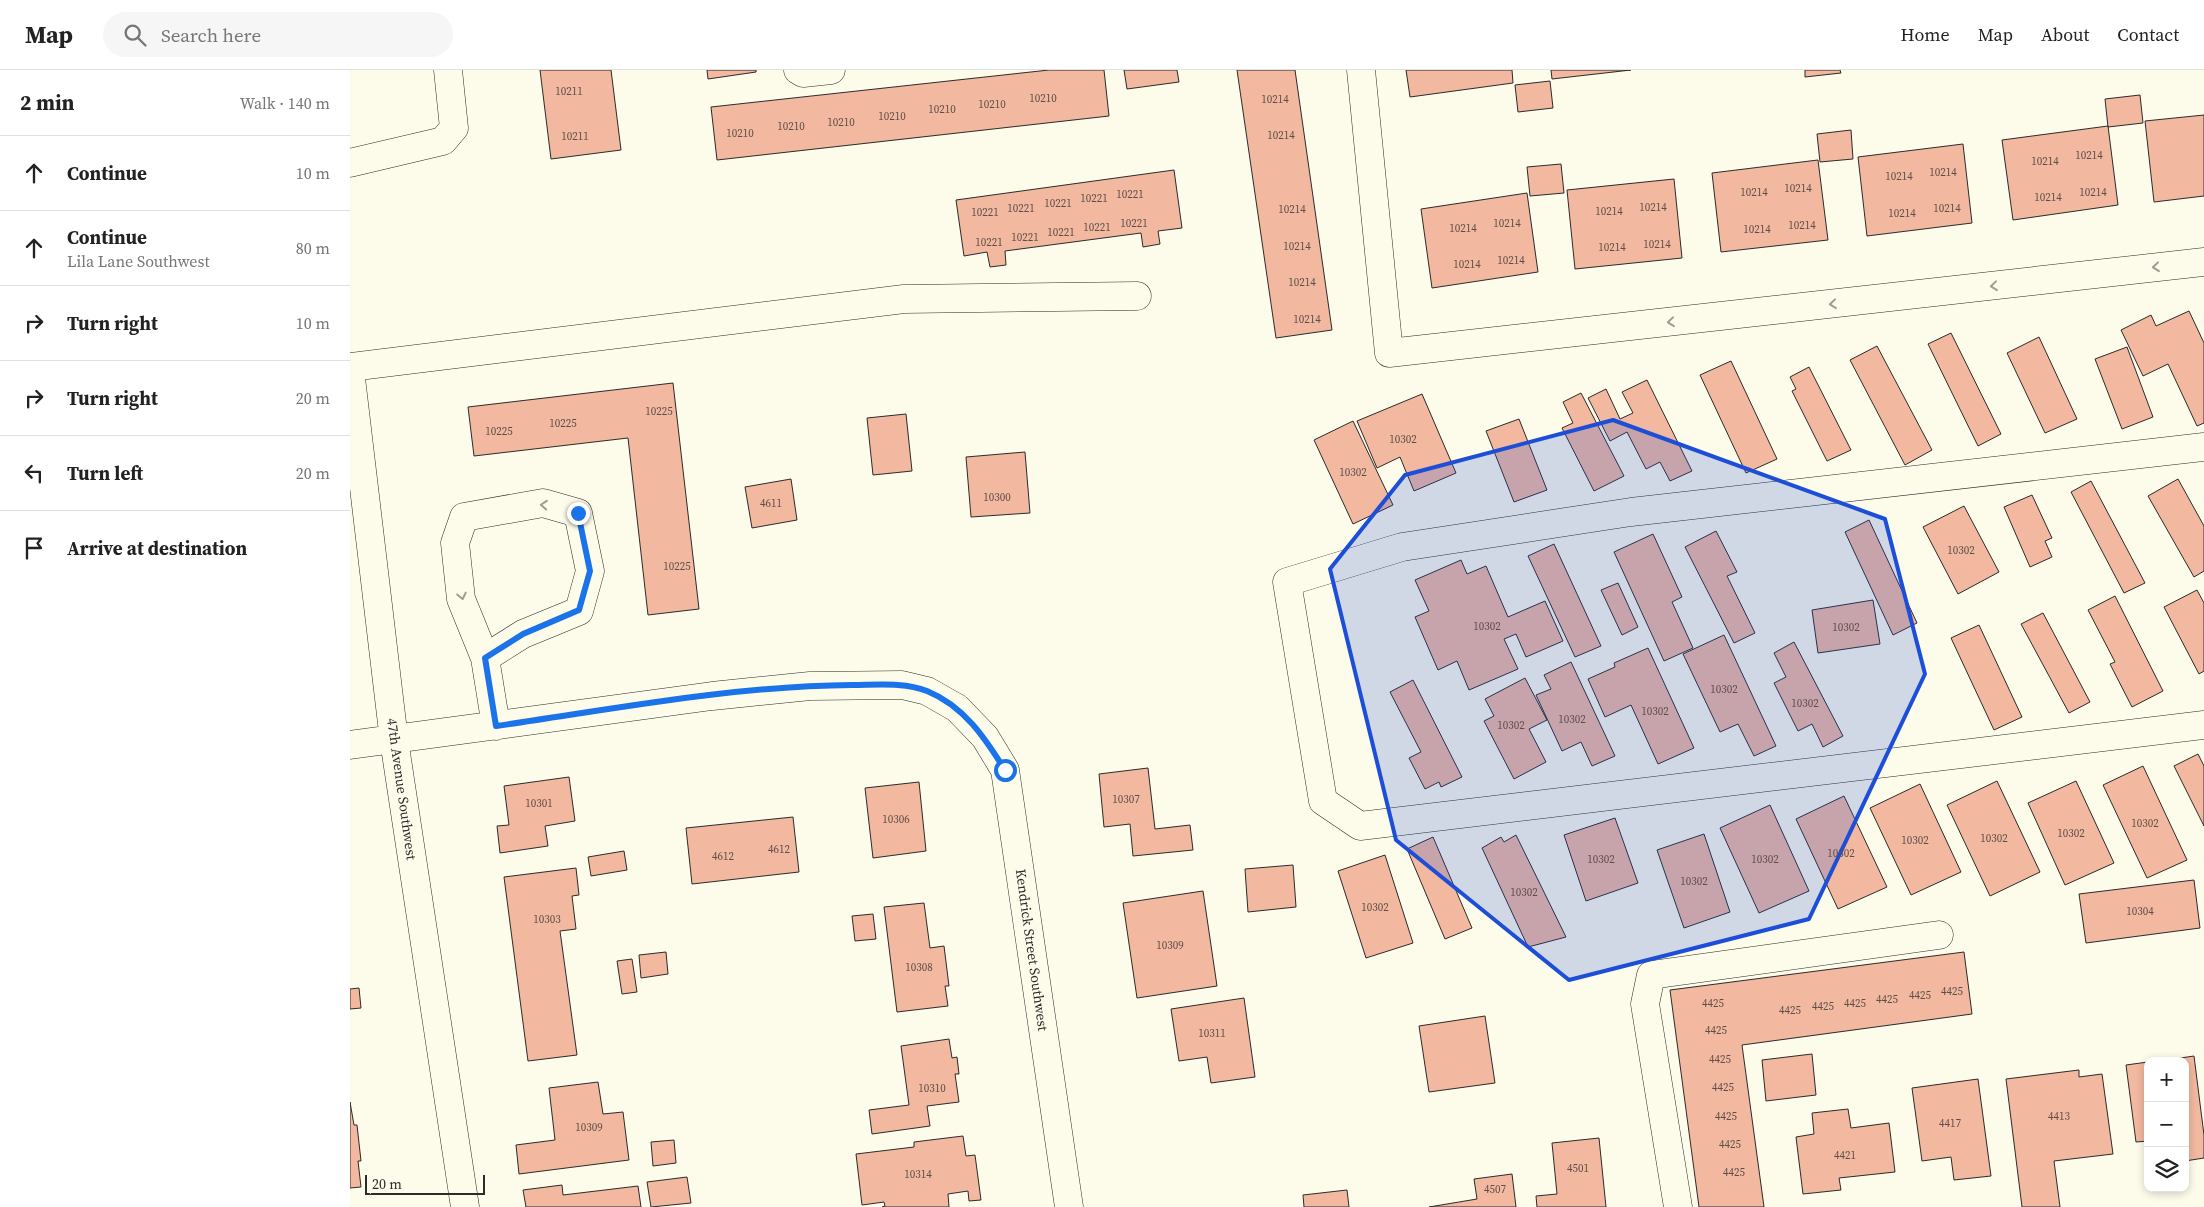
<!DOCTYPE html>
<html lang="en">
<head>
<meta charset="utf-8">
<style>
	body { margin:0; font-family:"Source Serif 4",serif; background:#f6f6f6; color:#222 }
	.controls { position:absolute; right:15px; bottom:15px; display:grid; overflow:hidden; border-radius:10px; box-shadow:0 2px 8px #0003 }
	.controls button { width:45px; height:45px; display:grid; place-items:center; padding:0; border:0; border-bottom:1px solid #e0e0e0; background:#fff; color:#222; font:25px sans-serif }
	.scale { position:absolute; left:15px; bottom:12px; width:120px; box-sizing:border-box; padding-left:5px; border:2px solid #2b2b2b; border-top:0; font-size:14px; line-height:18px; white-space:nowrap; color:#2b2b2b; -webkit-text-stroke:4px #fdfbea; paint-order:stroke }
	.stop { position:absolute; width:15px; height:15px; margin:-11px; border:4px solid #1a73e8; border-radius:50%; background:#fff }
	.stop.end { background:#1a73e8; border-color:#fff; box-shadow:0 1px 5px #0008 }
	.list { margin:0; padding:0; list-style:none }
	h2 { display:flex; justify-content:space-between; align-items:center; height:65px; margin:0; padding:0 20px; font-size:21px }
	h2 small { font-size:16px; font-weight:400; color:#767676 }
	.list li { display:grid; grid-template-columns:32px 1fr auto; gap:15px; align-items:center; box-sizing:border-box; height:75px; padding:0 20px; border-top:1px solid #e0e0e0 }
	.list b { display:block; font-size:19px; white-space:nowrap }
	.list p { margin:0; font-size:16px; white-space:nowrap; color:#767676 }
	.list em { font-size:16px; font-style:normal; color:#767676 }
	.icon { flex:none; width:28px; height:28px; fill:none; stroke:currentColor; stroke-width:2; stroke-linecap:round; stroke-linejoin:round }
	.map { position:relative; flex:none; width:1854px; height:1137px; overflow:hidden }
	header { display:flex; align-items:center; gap:30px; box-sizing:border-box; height:70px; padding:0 25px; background:#fff; border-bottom:1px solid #e0e0e0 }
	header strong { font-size:24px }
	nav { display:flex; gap:28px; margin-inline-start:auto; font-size:18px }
	.search { width:350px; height:45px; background:#f6f6f6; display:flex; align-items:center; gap:12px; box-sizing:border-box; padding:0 18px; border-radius:28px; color:#767676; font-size:19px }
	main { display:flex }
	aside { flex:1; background:#fff }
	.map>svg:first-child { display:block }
	.building { fill:#f2b8a0; stroke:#2b2b2b }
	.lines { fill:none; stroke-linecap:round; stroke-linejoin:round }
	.minor-casing { stroke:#2b2b2b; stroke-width:29 }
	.minor { stroke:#fdfbea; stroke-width:28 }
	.oneway { stroke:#9e9d94 }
	.route { stroke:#1a73e8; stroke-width:6 }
	.marked { fill:#1d4ed8; fill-opacity:0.2; stroke:#1d4ed8; stroke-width:4; stroke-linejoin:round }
	.labels { text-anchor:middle; stroke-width:4; stroke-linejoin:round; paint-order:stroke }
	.number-label { font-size:11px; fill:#5d4e48 }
	.street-label { font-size:14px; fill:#2b2b2b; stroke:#fdfbea }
</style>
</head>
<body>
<header>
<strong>Map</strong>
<div class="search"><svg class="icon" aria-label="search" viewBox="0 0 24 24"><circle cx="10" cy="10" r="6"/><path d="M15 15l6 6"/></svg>Search here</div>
<nav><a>Home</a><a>Map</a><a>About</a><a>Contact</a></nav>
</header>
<main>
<aside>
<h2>2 min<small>Walk · 140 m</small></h2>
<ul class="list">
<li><svg class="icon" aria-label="ahead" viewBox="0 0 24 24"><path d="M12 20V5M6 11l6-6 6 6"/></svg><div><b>Continue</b></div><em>10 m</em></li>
<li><svg class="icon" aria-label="ahead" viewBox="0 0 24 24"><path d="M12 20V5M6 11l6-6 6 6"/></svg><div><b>Continue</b><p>Lila Lane Southwest</p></div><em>80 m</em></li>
<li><svg class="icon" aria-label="right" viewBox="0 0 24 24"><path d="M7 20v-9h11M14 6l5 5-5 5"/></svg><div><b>Turn right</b></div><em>10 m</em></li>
<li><svg class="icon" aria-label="right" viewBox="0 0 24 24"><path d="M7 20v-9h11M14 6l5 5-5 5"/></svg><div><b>Turn right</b></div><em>20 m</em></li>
<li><svg class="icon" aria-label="left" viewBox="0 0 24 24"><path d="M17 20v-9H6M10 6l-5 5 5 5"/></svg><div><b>Turn left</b></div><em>20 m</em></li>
<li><svg class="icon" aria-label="arrive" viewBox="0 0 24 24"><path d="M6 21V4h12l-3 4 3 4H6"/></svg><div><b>Arrive at destination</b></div></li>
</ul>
</aside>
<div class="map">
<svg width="1854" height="1137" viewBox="0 0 1854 1137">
	<rect width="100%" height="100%" fill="#fdfbea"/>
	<path class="building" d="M 190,0 L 261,0 L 271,80 L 201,89 Z
		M 357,0 L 406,0 L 406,2 L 358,9 Z
		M 699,0 L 754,0 L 759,46 L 367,90 L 361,37 Z
		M 774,0 L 827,0 L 829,12 L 777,19 Z
		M 887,0 L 945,0 L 982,260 L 926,268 Z
		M 1056,0 L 1162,0 L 1163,13 L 1060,27 Z
		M 1201,0 L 1281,0 L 1202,9 Z
		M 1455,0 L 1490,0 L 1491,3 L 1455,7 Z
		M 1200,11 L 1203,38 L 1168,42 L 1165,15 Z
		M 1790,25 L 1793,53 L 1758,57 L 1755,29 Z
		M 1854,45 L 1854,126 L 1804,132 L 1795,51 Z
		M 1758,56 L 1768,135 L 1663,150 L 1652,70 Z
		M 1501,60 L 1503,89 L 1470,92 L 1467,64 Z
		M 1613,74 L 1622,153 L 1517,166 L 1508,87 Z
		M 1468,90 L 1478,170 L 1371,182 L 1362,103 Z
		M 1211,94 L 1214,123 L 1180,126 L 1177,97 Z
		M 824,100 L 832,158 L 808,161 L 810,174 L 793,177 L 791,163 L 655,181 L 656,195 L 640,197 L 637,182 L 614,186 L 606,130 Z
		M 1324,109 L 1332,188 L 1225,199 L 1217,120 Z
		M 1177,123 L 1188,202 L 1082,218 L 1071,139 Z
		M 1839,241 L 1854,273 L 1854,353 L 1847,356 L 1818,294 L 1793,306 L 1771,260 L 1801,245 L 1806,256 Z
		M 1601,263 L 1651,364 L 1628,376 L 1578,274 Z
		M 1689,267 L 1727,349 L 1695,363 L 1657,283 Z
		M 1527,276 L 1582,380 L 1555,395 L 1500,290 Z
		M 1777,277 L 1803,347 L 1772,359 L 1745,289 Z
		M 1381,291 L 1427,389 L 1396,403 L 1350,305 Z
		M 1459,297 L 1501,380 L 1477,391 L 1442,321 L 1446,319 L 1440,307 Z
		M 1297,310 L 1342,401 L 1320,411 L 1310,392 L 1296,399 L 1277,362 L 1260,371 L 1238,328 L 1256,319 L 1270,349 L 1283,343 L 1272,322 Z
		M 323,313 L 349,539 L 298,545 L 278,368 L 124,386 L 118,337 Z
		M 1231,323 L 1274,406 L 1244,421 L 1212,358 L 1223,353 L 1213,332 Z
		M 1072,324 L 1106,403 L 1064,421 L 1050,387 L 1027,398 L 1007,351 Z
		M 556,344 L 562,401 L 523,405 L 517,348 Z
		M 1169,349 L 1197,420 L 1164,432 L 1136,361 Z
		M 1003,351 L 1043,435 L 1003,454 L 964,370 Z
		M 675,382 L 680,443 L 621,447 L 616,387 Z
		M 441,409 L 447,450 L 402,458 L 395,417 Z
		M 1828,409 L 1854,456 L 1854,501 L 1844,507 L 1798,426 Z
		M 1741,411 L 1795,513 L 1774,523 L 1721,422 Z
		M 1682,425 L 1702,468 L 1695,471 L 1702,487 L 1680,497 L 1654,437 Z
		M 1614,436 L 1649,502 L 1608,524 L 1573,457 Z
		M 1519,450 L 1567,553 L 1543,565 L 1495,462 Z
		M 1366,461 L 1387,502 L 1377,506 L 1405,563 L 1384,573 L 1335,477 Z
		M 1303,464 L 1332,527 L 1322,532 L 1343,578 L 1314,591 L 1264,482 Z
		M 1204,474 L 1251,576 L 1225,587 L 1178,486 Z
		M 1111,490 L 1117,504 L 1136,496 L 1158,547 L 1195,531 L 1213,571 L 1176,587 L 1166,564 L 1154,569 L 1168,599 L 1119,620 L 1107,591 L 1088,600 L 1065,547 L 1079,541 L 1065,510 Z
		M 1268,513 L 1288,557 L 1272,565 L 1251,520 Z
		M 1847,520 L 1854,533 L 1854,601 L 1849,604 L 1814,537 Z
		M 1765,526 L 1813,621 L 1782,637 L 1760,594 L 1765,592 L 1738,540 Z
		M 1523,530 L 1530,574 L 1468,583 L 1462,540 Z
		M 1693,543 L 1740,632 L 1719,643 L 1671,554 Z
		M 1629,555 L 1672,647 L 1644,660 L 1601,568 Z
		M 1374,565 L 1426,676 L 1404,686 L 1388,654 L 1370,662 L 1333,584 Z
		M 1444,572 L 1493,666 L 1473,677 L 1462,654 L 1448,661 L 1424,613 L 1436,607 L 1424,583 Z
		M 1298,578 L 1344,678 L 1308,694 L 1281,635 L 1255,647 L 1238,609 L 1265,597 L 1264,593 Z
		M 1221,592 L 1265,686 L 1242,696 L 1231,672 L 1212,681 L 1186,625 L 1201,619 L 1194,605 Z
		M 1175,608 L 1197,650 L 1179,659 L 1196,692 L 1164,709 L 1134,651 L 1144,646 L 1135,629 Z
		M 1063,610 L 1112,707 L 1091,717 L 1089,712 L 1075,719 L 1059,688 L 1071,682 L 1040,622 Z
		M 1848,684 L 1854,696 L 1854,756 L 1824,696 Z
		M 1793,696 L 1837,790 L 1797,808 L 1753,715 Z
		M 798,698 L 805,759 L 840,755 L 843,780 L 783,786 L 780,754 L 754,757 L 749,704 Z
		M 219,707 L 225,751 L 195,756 L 198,776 L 150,783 L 147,756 L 159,755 L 154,716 Z
		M 1647,711 L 1690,802 L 1640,826 L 1597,735 Z
		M 1726,711 L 1764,793 L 1715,815 L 1678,733 Z
		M 569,712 L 576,781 L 523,788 L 515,718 Z
		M 1570,714 L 1611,802 L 1561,825 L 1520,738 Z
		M 1494,726 L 1537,817 L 1488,839 L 1446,749 Z
		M 1420,735 L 1459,821 L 1409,843 L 1370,758 Z
		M 443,747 L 449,802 L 342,814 L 336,758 Z
		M 1265,748 L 1288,813 L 1236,831 L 1214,765 Z
		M 1354,764 L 1380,842 L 1334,858 L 1307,780 Z
		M 1166,765 L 1216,867 L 1178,877 L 1132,778 L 1151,767 L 1154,772 Z
		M 1083,767 L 1122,858 L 1095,869 L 1057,779 Z
		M 274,781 L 277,800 L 241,806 L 238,787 Z
		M 1035,785 L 1063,873 L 1016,888 L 988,801 Z
		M 943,795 L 946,837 L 898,842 L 895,799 Z
		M 226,798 L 229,825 L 222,826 L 226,859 L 210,861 L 227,985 L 178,991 L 154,807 Z
		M 1844,810 L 1850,858 L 1736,873 L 1729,824 Z
		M 853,821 L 867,916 L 787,928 L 773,833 Z
		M 574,833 L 580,878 L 594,876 L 599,916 L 595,916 L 598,936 L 547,942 L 534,837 Z
		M 523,844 L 526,869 L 505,871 L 502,846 Z
		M 316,882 L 318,904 L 291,908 L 289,885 Z
		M 1614,882 L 1622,944 L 1392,975 L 1414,1137 L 1349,1137 L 1320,920 Z
		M 282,889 L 287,922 L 272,924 L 267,891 Z
		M 9,918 L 11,938 L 0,939 L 0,919 Z
		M 894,928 L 905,1007 L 861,1013 L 857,987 L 829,991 L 821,939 Z
		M 1135,946 L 1145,1013 L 1079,1022 L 1069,956 Z
		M 599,969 L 602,988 L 607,987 L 609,1004 L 605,1004 L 609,1032 L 577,1036 L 580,1056 L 522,1064 L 519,1040 L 559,1035 L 551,976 Z
		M 1462,984 L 1466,1025 L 1416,1031 L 1412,990 Z
		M 1844,986 L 1854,1065 L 1854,1088 L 1835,1091 L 1835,991 L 1810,991 Z
		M 1798,992 L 1798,1071 L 1786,1072 L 1776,995 Z
		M 1729,1000 L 1729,1007 L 1752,1004 L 1763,1084 L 1704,1091 L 1710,1137 L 1672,1137 L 1656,1009 Z
		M 1628,1009 L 1641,1106 L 1604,1110 L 1601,1087 L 1572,1091 L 1562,1018 Z
		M 248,1012 L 253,1044 L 273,1042 L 279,1090 L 169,1104 L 166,1075 L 205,1070 L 199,1018 Z
		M 0,1032 L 4,1055 L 7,1055 L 11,1091 L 8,1091 L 11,1117 L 0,1118 Z
		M 1498,1039 L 1501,1058 L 1539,1053 L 1545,1102 L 1489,1108 L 1491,1120 L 1453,1124 L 1446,1067 L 1464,1064 L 1462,1043 Z
		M 613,1066 L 616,1086 L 625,1085 L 631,1130 L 619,1131 L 618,1121 L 598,1124 L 599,1137 L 532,1137 L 535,1136 L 534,1132 L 512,1135 L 506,1084 L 564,1077 L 564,1072 Z
		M 1249,1068 L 1256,1137 L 1187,1137 L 1186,1126 L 1207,1124 L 1202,1073 Z
		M 324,1070 L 326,1093 L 303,1096 L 301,1072 Z
		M 1162,1104 L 1166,1137 L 1079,1137 L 1127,1129 L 1124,1109 Z
		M 337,1107 L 341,1133 L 301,1137 L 297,1112 Z
		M 212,1115 L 213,1125 L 288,1116 L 291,1137 L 176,1137 L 173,1120 Z
		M 997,1120 L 999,1137 L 954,1137 L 953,1125 Z"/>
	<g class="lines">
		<defs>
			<path id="minor" d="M 448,0 L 453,3 L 481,0
				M 1011,0 L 1039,283 L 1854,192
				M 0,93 L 93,71 L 104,58 L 98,0
				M 0,297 L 554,229 L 787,226
				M 0,300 L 44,670 L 115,1137
				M 1854,377 L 1281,442 L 1052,477 L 937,512 L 973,731 L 1010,756 L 1854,655
				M 135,588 L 173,564 L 229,541 L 240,501 L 228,443 L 193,433 L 114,447 L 105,473 L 111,529 L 135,588 L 146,656
				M 0,675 L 362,626 L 460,616 L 552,615 L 577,621 L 607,638 L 635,667 L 655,700 L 719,1137
				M 1328,1137 L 1295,934 L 1301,905 L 1589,865"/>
		</defs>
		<use href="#minor" class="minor-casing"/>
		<use href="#minor" class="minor"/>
	</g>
	<defs><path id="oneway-chevron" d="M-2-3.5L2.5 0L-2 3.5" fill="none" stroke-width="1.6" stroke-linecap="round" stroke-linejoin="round" transform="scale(1.25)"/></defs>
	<g class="oneway">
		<use href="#oneway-chevron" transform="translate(1806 197) rotate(174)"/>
		<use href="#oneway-chevron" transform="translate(1644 216) rotate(174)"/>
		<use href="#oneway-chevron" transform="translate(1483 234) rotate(174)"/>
		<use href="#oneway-chevron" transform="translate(1321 252) rotate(174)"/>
		<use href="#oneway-chevron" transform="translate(194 435) rotate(-176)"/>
		<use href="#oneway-chevron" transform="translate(112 526) rotate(78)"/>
	</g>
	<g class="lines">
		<path class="route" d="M 228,443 L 240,501 L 229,540 L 173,564 L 135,588 L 146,656 C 264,639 383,616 502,615 C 527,615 554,612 577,621 C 614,636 635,668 655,700"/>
	</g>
	<path class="marked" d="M 1263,350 L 1535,449 L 1575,604 L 1459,849 L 1219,910 L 1046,770 L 980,499 L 1055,405 Z"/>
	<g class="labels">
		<g class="number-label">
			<text x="219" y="25">10211</text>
			<text x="693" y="32">10210</text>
			<text x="925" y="33">10214</text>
			<text x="642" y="38">10210</text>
			<text x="592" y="43">10210</text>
			<text x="542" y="50">10210</text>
			<text x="491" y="56">10210</text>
			<text x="441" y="60">10210</text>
			<text x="390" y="67">10210</text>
			<text x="931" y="69">10214</text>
			<text x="225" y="70">10211</text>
			<text x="1739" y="89">10214</text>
			<text x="1695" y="95">10214</text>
			<text x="1593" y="106">10214</text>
			<text x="1549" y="110">10214</text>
			<text x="1448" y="122">10214</text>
			<text x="1404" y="126">10214</text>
			<text x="1743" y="126">10214</text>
			<text x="780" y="128">10221</text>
			<text x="1698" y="131">10214</text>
			<text x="744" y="132">10221</text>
			<text x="708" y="137">10221</text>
			<text x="1303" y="141">10214</text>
			<text x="671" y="142">10221</text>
			<text x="1597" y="142">10214</text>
			<text x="942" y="143">10214</text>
			<text x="1259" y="145">10214</text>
			<text x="635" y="146">10221</text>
			<text x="1552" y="147">10214</text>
			<text x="784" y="157">10221</text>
			<text x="1157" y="157">10214</text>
			<text x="1452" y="159">10214</text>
			<text x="747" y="161">10221</text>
			<text x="1113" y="162">10214</text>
			<text x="1407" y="163">10214</text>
			<text x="711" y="166">10221</text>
			<text x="675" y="171">10221</text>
			<text x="639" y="176">10221</text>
			<text x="1307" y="178">10214</text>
			<text x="947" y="180">10214</text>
			<text x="1262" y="181">10214</text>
			<text x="1161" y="194">10214</text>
			<text x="1117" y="198">10214</text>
			<text x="952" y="216">10214</text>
			<text x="957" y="253">10214</text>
			<text x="309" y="345">10225</text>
			<text x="213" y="357">10225</text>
			<text x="149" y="365">10225</text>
			<text x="1053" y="373">10302</text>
			<text x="1003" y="406">10302</text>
			<text x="647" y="431">10300</text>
			<text x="421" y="437">4611</text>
			<text x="1611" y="484">10302</text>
			<text x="327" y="500">10225</text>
			<text x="1137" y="560">10302</text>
			<text x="1496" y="561">10302</text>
			<text x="1374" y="623">10302</text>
			<text x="1455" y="637">10302</text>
			<text x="1305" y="645">10302</text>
			<text x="1222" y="653">10302</text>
			<text x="1161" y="659">10302</text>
			<text x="776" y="733">10307</text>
			<text x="189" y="737">10301</text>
			<text x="546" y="753">10306</text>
			<text x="1795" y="757">10302</text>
			<text x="1721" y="767">10302</text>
			<text x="1644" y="772">10302</text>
			<text x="1565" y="774">10302</text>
			<text x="429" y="783">4612</text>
			<text x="1491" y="787">10302</text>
			<text x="373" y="790">4612</text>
			<text x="1251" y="793">10302</text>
			<text x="1415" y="793">10302</text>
			<text x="1344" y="815">10302</text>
			<text x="1174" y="826">10302</text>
			<text x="1025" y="841">10302</text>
			<text x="1790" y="845">10304</text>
			<text x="197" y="853">10303</text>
			<text x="820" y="879">10309</text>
			<text x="569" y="901">10308</text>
			<text x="1602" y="925">4425</text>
			<text x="1570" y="929">4425</text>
			<text x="1537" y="933">4425</text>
			<text x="1363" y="937">4425</text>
			<text x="1505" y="937">4425</text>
			<text x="1473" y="940">4425</text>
			<text x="1440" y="944">4425</text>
			<text x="1366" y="964">4425</text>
			<text x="862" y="967">10311</text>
			<text x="1370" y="993">4425</text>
			<text x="1373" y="1021">4425</text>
			<text x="582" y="1022">10310</text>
			<text x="1376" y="1050">4425</text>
			<text x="1709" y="1050">4413</text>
			<text x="1600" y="1057">4417</text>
			<text x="239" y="1061">10309</text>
			<text x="1380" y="1078">4425</text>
			<text x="1495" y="1089">4421</text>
			<text x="1228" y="1102">4501</text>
			<text x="1384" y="1106">4425</text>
			<text x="568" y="1108">10314</text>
			<text x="1145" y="1123">4507</text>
		</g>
		<g class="street-label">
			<text transform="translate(52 719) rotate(82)" y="5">47th Avenue Southwest</text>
			<text transform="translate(682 880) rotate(82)" y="5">Kendrick Street Southwest</text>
		</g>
	</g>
</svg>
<div class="controls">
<button>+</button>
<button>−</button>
<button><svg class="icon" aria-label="layers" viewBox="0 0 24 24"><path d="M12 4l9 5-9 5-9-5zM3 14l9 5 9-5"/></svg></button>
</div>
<div class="scale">20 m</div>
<div class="stop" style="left:655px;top:700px"></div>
<div class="stop end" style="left:228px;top:443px"></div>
</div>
</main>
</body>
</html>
